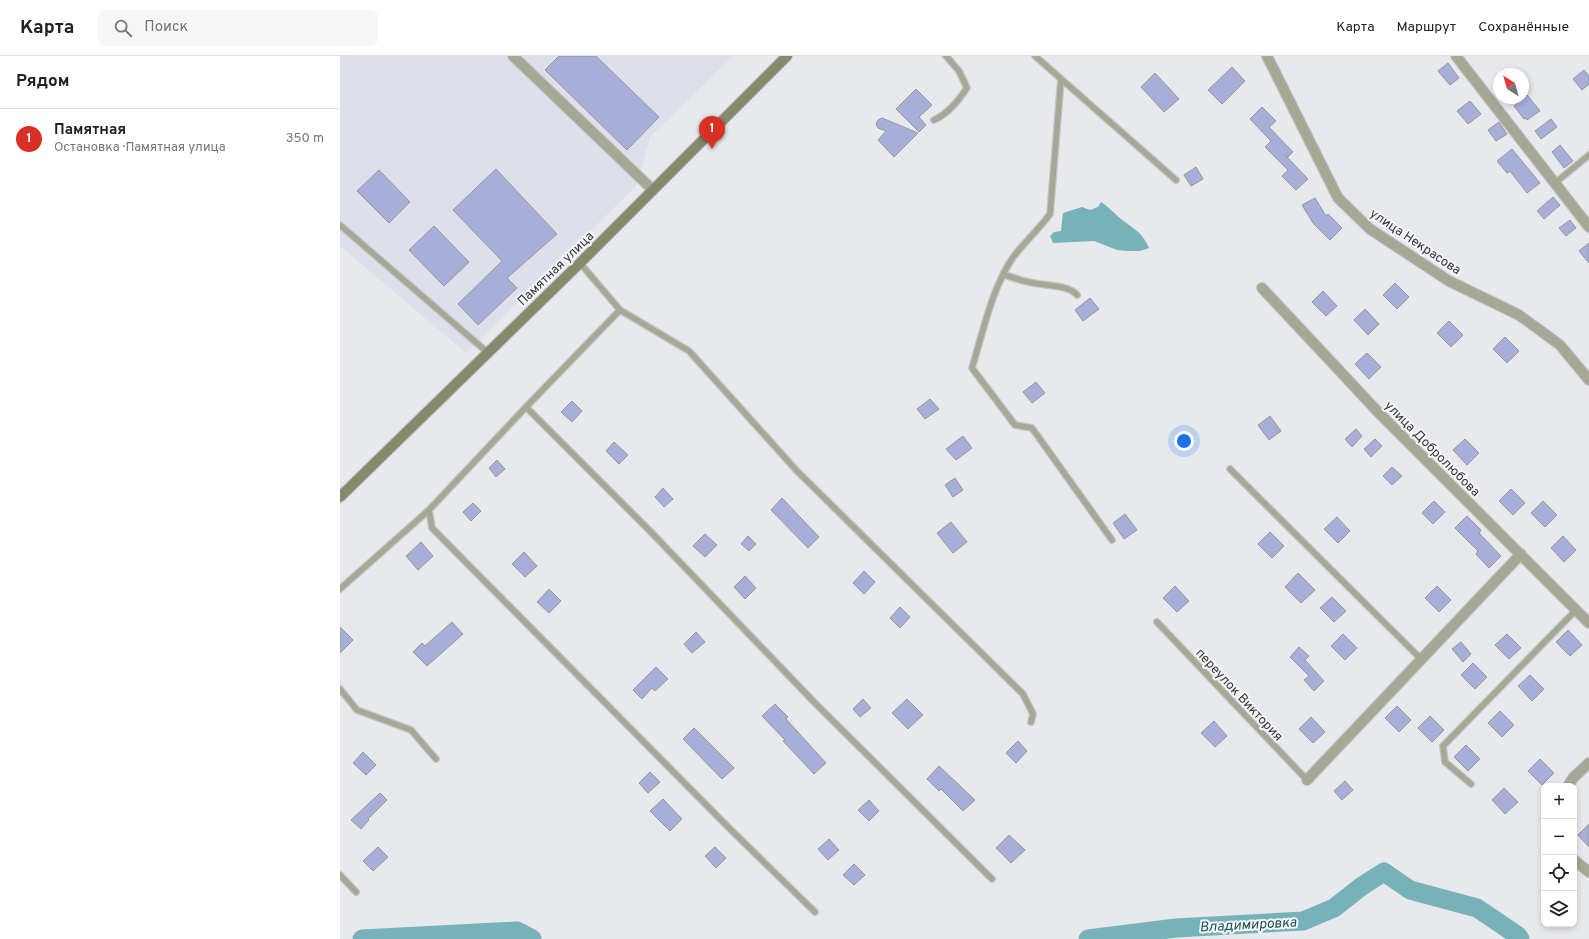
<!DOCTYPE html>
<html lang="ru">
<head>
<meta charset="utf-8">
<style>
	body { margin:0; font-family:Overpass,sans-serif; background:#f6f6f6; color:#202124 }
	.controls { position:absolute; right:12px; bottom:12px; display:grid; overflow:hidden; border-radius:8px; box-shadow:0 2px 6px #0003 }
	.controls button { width:36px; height:36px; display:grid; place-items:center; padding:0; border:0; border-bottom:1px solid #e0e0e0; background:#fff; color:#202124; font:20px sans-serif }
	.compass { position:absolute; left:1153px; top:12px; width:36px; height:36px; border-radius:50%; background:#fff; box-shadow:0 2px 6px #0003; rotate:323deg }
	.you { position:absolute; left:844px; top:385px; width:14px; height:14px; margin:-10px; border:3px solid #fff; border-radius:50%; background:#1a73e8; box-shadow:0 0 0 6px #1a73e833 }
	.badge { display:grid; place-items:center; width:26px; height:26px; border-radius:50%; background:#d93025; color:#fff; font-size:13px; font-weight:700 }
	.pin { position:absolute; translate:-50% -33px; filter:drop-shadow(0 1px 2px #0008) }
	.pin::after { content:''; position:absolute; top:21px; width:14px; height:12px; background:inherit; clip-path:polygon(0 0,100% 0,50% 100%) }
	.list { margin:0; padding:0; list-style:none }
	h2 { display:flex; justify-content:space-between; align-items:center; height:52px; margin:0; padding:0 16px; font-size:17px }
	h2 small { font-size:13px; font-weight:400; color:#757577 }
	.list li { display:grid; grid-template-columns:26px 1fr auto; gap:12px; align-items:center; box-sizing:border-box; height:60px; padding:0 16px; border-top:1px solid #e0e0e0 }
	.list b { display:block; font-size:15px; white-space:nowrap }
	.list p { margin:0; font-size:13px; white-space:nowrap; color:#757577 }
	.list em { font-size:13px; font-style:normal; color:#757577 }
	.icon { flex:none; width:22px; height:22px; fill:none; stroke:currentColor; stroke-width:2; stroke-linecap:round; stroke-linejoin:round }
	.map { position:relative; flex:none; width:1249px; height:883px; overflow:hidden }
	header { display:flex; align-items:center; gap:24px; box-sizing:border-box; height:56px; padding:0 20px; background:#fff; border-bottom:1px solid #e0e0e0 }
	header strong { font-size:19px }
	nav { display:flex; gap:22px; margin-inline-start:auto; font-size:14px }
	.search { width:280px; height:36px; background:#f6f6f6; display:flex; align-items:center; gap:10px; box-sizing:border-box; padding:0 14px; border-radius:8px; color:#757577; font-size:15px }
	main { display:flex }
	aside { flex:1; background:#fff }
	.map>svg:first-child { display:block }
	.built { fill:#dddfea }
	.water { fill:#77b2b9 }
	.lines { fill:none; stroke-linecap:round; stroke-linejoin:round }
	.river { stroke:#77b2b9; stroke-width:19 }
	.building { fill:#a7afd9; stroke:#95969a }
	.lane-casing { stroke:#c4c5c9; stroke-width:8 }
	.street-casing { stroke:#c4c5c9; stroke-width:12 }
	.secondary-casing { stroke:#c4c5c9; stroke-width:12 }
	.lane { stroke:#a6a895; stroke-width:5.5 }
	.street { stroke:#a6a895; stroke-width:10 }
	.secondary { stroke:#86896c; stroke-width:10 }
	.labels { text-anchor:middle; stroke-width:4; stroke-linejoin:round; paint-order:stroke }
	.street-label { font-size:13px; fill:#363638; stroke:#f5f6fa }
	.water-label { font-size:14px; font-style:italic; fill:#1c5055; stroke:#f5f6fa }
</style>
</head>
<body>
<header>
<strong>Карта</strong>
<div class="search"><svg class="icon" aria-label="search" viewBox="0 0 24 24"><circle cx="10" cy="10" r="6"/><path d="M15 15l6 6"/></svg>Поиск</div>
<nav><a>Карта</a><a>Маршрут</a><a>Сохранённые</a></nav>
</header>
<main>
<aside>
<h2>Рядом<small></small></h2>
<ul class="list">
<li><span class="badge">1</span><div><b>Памятная</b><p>Остановка · Памятная улица</p></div><em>350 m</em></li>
</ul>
</aside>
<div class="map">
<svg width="1249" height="883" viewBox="0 0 1249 883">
	<rect width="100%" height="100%" fill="#e8e9ed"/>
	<path class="built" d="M 0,0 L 393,0 L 310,81 L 297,129 L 126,297 L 0,190 Z"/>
	<path class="water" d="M 761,146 C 769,151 774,157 781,163 C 793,172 803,177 809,192 L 800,195 L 787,195 L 777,194 L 754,185 L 713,187 L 710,180 L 714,176 L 721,175 L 723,157 L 742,151 L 750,154 L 758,151 Z"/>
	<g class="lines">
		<path class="river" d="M 22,883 L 177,875 L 192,883
			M 748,883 L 836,872 L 963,865 L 994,852 L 1022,830 L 1044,816 L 1070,834 L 1137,852 L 1177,879 L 1180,883"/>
	</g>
	<path class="building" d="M 219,0 L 256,0 L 319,61 L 287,94 L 205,14 Z
		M 1108,7 L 1119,22 L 1110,29 L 1098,15 Z
		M 892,11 L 905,25 L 882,48 L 868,34 Z
		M 1244,14 L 1249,20 L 1249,28 L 1242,34 L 1233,23 Z
		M 815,17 L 839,43 L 824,56 L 801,31 Z
		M 576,33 L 592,49 L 579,61 L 586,69 L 579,76 L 556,53 Z
		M 1187,39 L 1200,55 L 1187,64 L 1186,62 L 1184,63 L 1174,50 Z
		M 1130,45 L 1141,58 L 1128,68 L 1117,55 Z
		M 922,51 L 936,65 L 929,71 L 953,96 L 948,101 L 945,99 L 968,123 L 956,134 L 942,120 L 948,114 L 925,91 L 931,85 L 910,63 Z
		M 542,62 L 578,77 L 554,101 L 538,84 L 546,75 L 538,72 L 536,68 L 538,64 Z
		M 1211,63 L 1217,71 L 1201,83 L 1195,75 Z
		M 1159,66 L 1167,78 L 1156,85 L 1148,74 Z
		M 1220,89 L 1233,105 L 1224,112 L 1212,96 Z
		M 1172,93 L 1200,127 L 1187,137 L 1170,115 L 1167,117 L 1157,105 Z
		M 856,111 L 863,123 L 851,130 L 844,119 Z
		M 156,113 L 217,178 L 167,222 L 177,232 L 138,269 L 118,248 L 162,205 L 113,154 Z
		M 39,114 L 70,146 L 49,167 L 17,135 Z
		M 1213,141 L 1220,149 L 1204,163 L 1197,155 Z
		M 975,142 L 986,160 L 988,158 L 1002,172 L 990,184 L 973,167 L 962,149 Z
		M 1230,164 L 1236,172 L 1226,180 L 1219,172 Z
		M 94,170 L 129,206 L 104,230 L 69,194 Z
		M 1249,187 L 1249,207 L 1239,195 Z
		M 1055,227 L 1069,241 L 1057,253 L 1043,239 Z
		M 983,235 L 997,250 L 986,260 L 972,246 Z
		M 750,242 L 759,253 L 743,265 L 735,254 Z
		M 1025,253 L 1039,268 L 1028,279 L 1014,264 Z
		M 1109,265 L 1123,279 L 1111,291 L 1097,277 Z
		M 1165,281 L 1179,295 L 1167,307 L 1153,293 Z
		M 1027,297 L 1041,311 L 1029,323 L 1015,308 Z
		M 696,326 L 705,337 L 692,347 L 683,336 Z
		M 590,343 L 599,353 L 585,363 L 577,353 Z
		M 232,345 L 242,355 L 232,366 L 221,356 Z
		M 930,360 L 941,375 L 929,384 L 918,369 Z
		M 1016,373 L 1022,380 L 1012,391 L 1005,383 Z
		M 623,380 L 632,392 L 616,404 L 606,393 Z
		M 1035,383 L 1042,390 L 1031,401 L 1024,393 Z
		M 1125,383 L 1139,397 L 1127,409 L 1113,394 Z
		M 274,386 L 288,399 L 279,408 L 266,395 Z
		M 157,404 L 165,413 L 156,421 L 149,412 Z
		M 1052,411 L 1062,420 L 1052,429 L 1043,420 Z
		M 615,422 L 623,434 L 613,441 L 605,429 Z
		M 323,432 L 333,443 L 324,451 L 315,441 Z
		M 1171,433 L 1185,447 L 1173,459 L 1159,445 Z
		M 442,442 L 479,481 L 468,492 L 431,454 Z
		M 1094,445 L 1105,456 L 1093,468 L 1082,457 Z
		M 1203,445 L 1217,459 L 1205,471 L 1191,457 Z
		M 133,447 L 141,455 L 131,465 L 123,456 Z
		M 785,458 L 797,474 L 784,483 L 773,467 Z
		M 1127,460 L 1141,474 L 1139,477 L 1161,500 L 1149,512 L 1136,498 L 1138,495 L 1115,472 Z
		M 997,461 L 1010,475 L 998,487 L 984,473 Z
		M 611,466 L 627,486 L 613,497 L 597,477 Z
		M 930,476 L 944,490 L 932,502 L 918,488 Z
		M 365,478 L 377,489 L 365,501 L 353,490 Z
		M 408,480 L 416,488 L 409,495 L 401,488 Z
		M 1223,480 L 1236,494 L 1224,506 L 1211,492 Z
		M 81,486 L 93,500 L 78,514 L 66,500 Z
		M 184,496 L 197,510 L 185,521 L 172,508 Z
		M 524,515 L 535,526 L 524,538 L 513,527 Z
		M 958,517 L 975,534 L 961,547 L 945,531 Z
		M 405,520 L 416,532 L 405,543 L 394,531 Z
		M 835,530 L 849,545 L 837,556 L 823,542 Z
		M 1097,530 L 1111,544 L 1099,556 L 1085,542 Z
		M 209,533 L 221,545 L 209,557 L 197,546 Z
		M 992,541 L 1006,555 L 994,566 L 980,552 Z
		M 560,551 L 570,561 L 560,572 L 550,562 Z
		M 112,566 L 123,578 L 87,610 L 73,596 L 82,587 L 85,590 Z
		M 0,571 L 13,584 L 0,597 Z
		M 1228,574 L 1242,589 L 1230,600 L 1216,586 Z
		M 356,576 L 365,586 L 352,597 L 344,588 Z
		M 1003,578 L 1017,592 L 1005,604 L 991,590 Z
		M 1167,578 L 1181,592 L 1169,603 L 1155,589 Z
		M 1121,586 L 1131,598 L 1123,606 L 1112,593 Z
		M 959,591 L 969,600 L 965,604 L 984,625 L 974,635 L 964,624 L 969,620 L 950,601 Z
		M 1133,607 L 1147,621 L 1135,633 L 1121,619 Z
		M 316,611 L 328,623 L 315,635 L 312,632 L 302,643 L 293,634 Z
		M 1190,619 L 1204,633 L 1192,645 L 1178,630 Z
		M 523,643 L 531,652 L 520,661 L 513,653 Z
		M 567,643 L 583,659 L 568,673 L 552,657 Z
		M 435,648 L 448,661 L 446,663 L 486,707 L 474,718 L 443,685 L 445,684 L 422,660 Z
		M 1057,650 L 1071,664 L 1059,676 L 1045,662 Z
		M 1160,655 L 1174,669 L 1162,681 L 1148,667 Z
		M 1090,660 L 1104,674 L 1092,686 L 1078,672 Z
		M 971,661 L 985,676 L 973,687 L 959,673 Z
		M 874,665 L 887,680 L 875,691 L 861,677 Z
		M 354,672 L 394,712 L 382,723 L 343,683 Z
		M 678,685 L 687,695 L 676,707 L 666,697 Z
		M 1126,689 L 1140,703 L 1128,715 L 1114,701 Z
		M 23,696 L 36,709 L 26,719 L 13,707 Z
		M 1200,703 L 1214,717 L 1202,729 L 1188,715 Z
		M 599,710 L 635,744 L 623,755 L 601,733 L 599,735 L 587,723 Z
		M 310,716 L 320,726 L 308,737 L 299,727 Z
		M 1005,725 L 1013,734 L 1002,744 L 994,735 Z
		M 1164,732 L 1178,746 L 1165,758 L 1152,744 Z
		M 40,737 L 47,744 L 28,763 L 29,764 L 21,773 L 11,764 Z
		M 323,743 L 342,763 L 330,775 L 310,755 Z
		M 529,744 L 539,755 L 529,765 L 518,754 Z
		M 1249,768 L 1249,791 L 1238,779 Z
		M 669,779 L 685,794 L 671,807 L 656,792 Z
		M 489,783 L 499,794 L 488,804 L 478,793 Z
		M 38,791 L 48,801 L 33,815 L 23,805 Z
		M 375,791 L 386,802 L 376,812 L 365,800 Z
		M 514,808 L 525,819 L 514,829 L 503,819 Z"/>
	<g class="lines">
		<defs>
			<path id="lane" d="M 695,0 L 836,124
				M 721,23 L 710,158 C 699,173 685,186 674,200 C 652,231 643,276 632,312 L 675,369 L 692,372 L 772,484
				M 594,64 C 609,57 618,45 627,32 L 619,15 L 606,0
				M 1215,127 L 1249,99
				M 0,169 L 147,296
				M 240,207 L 280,254 L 349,295 L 457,415 L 683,638 L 693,658 L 691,666
				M 664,219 C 673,221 681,225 689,226 C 703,230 728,228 737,239
				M 280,254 L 186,351 L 310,475 L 474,646 L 652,823
				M 186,351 L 89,454 L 92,472 L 390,773 L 475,856
				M 890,413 L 1081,603
				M 0,533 L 89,454
				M 817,566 L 967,724
				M 0,633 L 17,654 L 71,674 L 96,703
				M 1131,728 L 1105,706 L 1103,690 L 1236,554
				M 0,819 L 16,836"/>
			<path id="street" d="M 173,0 L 313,134
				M 927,0 L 998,142 L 1030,173 L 1109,225 L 1179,259 L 1220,289 L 1249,324
				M 1116,0 L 1249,171
				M 922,232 L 1039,357 L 1249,567
				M 967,724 L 1181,498
				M 1228,730 L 1233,722 L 1249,707
				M 1234,804 L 1249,816"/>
			<path id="secondary" d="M 0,441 L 240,207 L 447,0"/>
		</defs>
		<use href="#lane" class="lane-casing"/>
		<use href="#street" class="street-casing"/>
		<use href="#secondary" class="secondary-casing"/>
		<use href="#lane" class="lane"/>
		<use href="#street" class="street"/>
		<use href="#secondary" class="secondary"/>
	</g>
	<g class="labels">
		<g class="street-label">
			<text transform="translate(1076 185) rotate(34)" y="5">улица Некрасова</text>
			<text transform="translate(215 212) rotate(-44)" y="5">Памятная улица</text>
			<text transform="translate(1093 392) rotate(45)" y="5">улица Добролюбова</text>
			<text transform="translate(900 638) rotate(47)" y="5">переулок Виктория</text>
		</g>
		<g class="water-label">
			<text transform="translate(908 868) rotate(-3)" y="5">Владимировка</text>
		</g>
	</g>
</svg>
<div class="controls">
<button>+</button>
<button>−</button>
<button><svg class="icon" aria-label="locate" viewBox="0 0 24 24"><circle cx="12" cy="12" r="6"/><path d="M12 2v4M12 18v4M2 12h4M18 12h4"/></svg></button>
<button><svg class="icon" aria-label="layers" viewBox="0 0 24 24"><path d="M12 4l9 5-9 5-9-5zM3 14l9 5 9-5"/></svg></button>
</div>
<svg class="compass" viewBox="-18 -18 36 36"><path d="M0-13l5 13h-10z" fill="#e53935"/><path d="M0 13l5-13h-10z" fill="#757577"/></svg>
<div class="you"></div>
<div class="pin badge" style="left:372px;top:93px">1</div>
</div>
</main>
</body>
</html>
